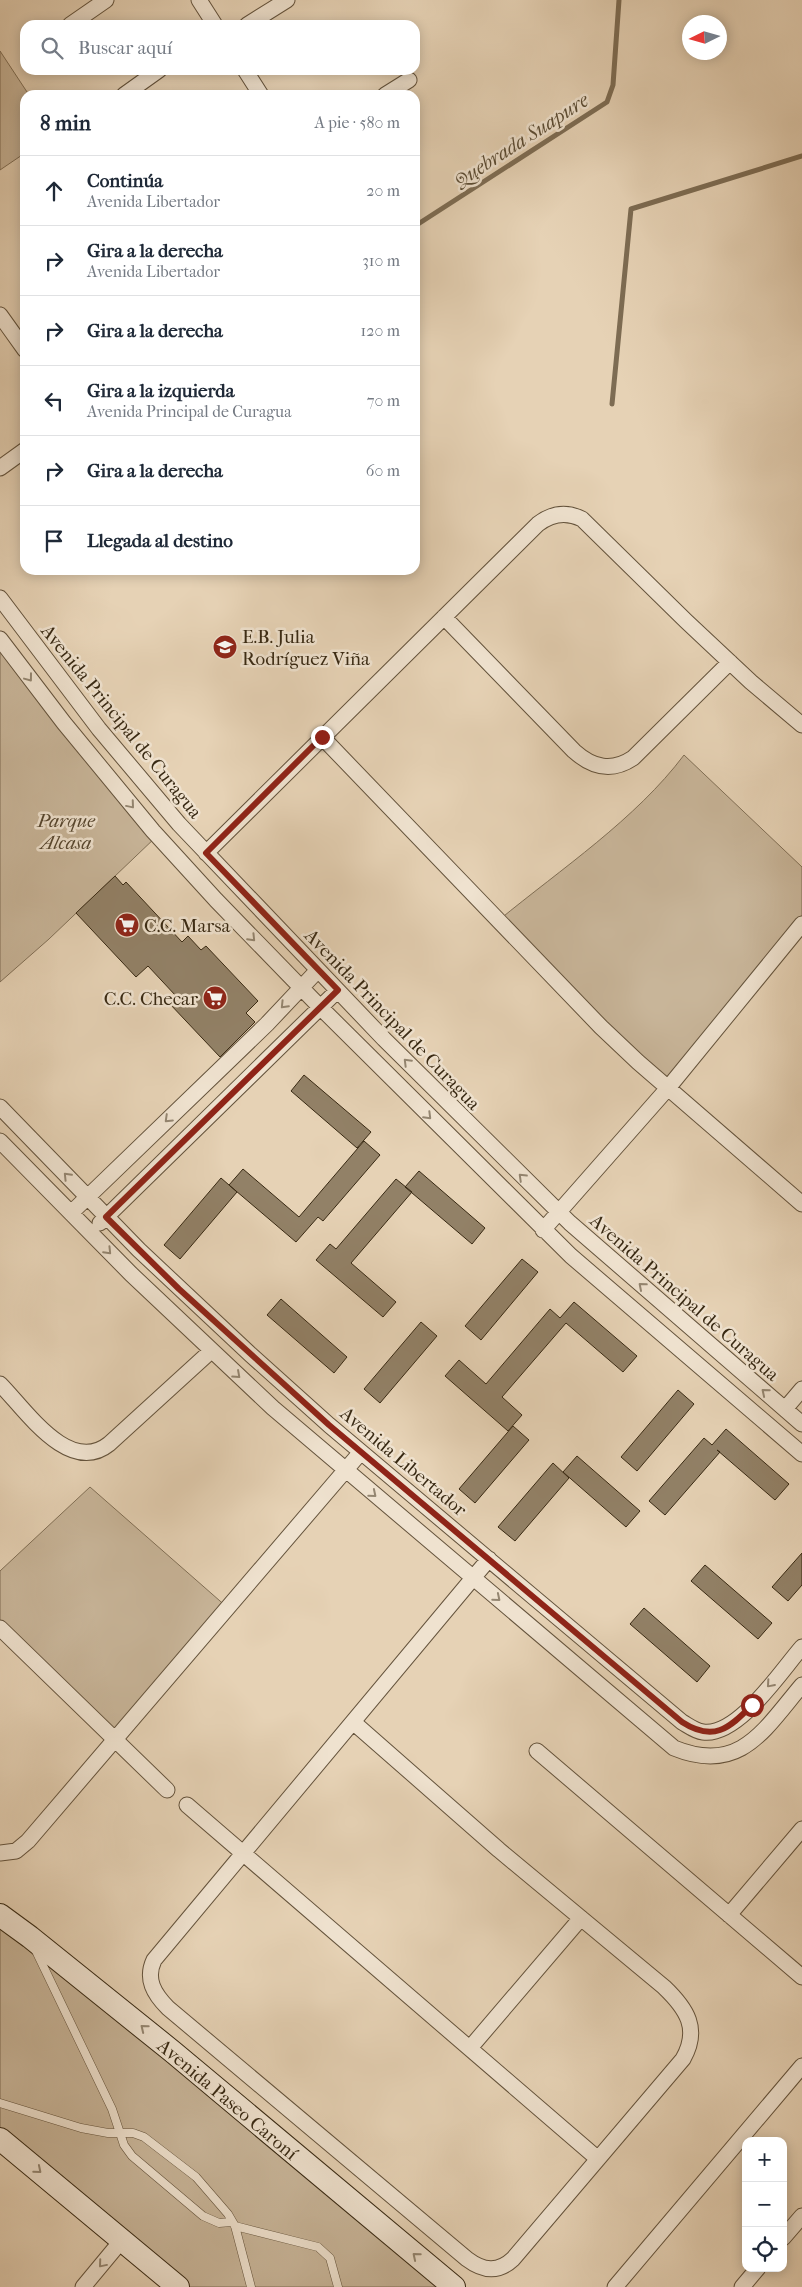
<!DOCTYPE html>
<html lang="es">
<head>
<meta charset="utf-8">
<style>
	body { margin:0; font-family:"IM FELL French Canon",serif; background:#f6f6f7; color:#1f2937 }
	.controls { position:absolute; right:15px; bottom:15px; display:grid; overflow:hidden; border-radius:10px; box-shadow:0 2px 12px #0003 }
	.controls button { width:45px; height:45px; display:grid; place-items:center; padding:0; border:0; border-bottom:1px solid #e0e1e3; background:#fff; color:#1f2937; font:25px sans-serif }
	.compass { position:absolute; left:682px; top:15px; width:45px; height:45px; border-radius:50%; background:#fff; box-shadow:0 2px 12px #0003; rotate:265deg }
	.stop { position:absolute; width:15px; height:15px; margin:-11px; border:4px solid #8f2418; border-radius:50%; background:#fff }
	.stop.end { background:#8f2418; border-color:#fff; box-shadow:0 1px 5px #0008 }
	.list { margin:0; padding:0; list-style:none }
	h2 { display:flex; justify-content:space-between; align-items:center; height:65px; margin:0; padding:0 20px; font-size:21px }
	h2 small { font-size:16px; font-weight:400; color:#747a83 }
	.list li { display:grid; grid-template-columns:32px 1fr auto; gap:15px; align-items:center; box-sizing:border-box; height:70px; padding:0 20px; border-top:1px solid #e0e1e3 }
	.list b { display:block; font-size:19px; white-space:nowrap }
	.list p { margin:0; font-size:16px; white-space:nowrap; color:#747a83 }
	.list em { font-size:16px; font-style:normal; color:#747a83 }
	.icon { flex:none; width:28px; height:28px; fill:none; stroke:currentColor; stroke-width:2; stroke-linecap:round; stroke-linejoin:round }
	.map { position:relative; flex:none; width:802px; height:2287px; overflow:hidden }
	.search { position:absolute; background:#fff; box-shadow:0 2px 12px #0003; left:20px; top:20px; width:400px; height:55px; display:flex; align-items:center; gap:12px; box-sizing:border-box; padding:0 18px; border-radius:15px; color:#747a83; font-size:19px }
	.panel { position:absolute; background:#fff; box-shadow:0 2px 12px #0003; left:20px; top:90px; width:400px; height:485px; border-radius:15px }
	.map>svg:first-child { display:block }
	.green { fill:#c8b599; stroke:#806f56 }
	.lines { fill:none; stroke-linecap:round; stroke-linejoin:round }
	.stream { stroke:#7d6c53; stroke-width:5 }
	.building { fill:#928167; stroke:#382913 }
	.lane-casing { stroke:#64533c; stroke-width:9 }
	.street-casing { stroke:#64533c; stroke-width:17 }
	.secondary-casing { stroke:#382913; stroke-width:24 }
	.lane { stroke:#efe2cf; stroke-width:8 }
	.street { stroke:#efe2cf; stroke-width:15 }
	.secondary { stroke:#efe2cf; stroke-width:22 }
	.oneway { stroke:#948671 }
	.route { stroke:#8f2418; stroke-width:6 }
	.labels { text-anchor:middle; stroke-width:5; stroke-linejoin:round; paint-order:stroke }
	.poi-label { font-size:19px; fill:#382913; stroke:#efe2cf; text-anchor:start }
	.street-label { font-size:19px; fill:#382913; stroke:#efe2cf }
	.park-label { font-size:19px; font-style:italic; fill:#55452e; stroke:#efe2cf }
	.water-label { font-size:20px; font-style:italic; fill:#5a4b33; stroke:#efe2cf }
</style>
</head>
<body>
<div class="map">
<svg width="802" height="2287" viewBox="0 0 802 2287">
	<rect width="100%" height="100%" fill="#e6d2b5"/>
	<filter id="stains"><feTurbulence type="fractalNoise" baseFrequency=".004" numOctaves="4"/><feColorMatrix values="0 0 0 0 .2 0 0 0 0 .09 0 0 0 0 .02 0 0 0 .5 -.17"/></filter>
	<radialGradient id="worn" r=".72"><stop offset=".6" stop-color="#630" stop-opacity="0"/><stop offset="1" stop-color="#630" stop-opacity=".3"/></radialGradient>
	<path class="green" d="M 0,51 L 29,95 L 25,95 L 25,153 L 0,170 Z
		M 0,639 L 157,836 L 49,939 L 0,982 Z
		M 684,755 L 802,867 L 802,924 L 668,1088 L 499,920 C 561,869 636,819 684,755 Z
		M 90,1487 L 228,1608 L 114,1741 L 0,1628 L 0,1571 Z
		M 0,1915 L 454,2287 L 178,2287 L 0,2139 Z"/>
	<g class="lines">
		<path class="stream" d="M 415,226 L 607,102 L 613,85 L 619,0
			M 612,404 L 631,209 L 802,156"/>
	</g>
	<path class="building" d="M 115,876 L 123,885 L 126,882 L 182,942 L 188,936 L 201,950 L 206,946 L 258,1001 L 246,1013 L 255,1022 L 220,1057 L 169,1003 L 176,996 L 148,966 L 136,977 L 76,913 Z
		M 304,1075 L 371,1132 L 357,1148 L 291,1091 Z
		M 364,1141 L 380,1155 L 323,1221 L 318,1217 L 296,1242 L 229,1185 L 243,1169 L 299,1217 Z
		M 419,1171 L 485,1228 L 472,1244 L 405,1187 Z
		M 221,1178 L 237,1192 L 180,1259 L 164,1245 Z
		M 396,1179 L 412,1192 L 351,1263 L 396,1302 L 383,1317 L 316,1260 L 330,1244 L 336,1249 Z
		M 522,1259 L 538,1272 L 481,1340 L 465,1326 Z
		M 281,1299 L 347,1357 L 334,1373 L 267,1315 Z
		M 574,1302 L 637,1356 L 623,1372 L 566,1323 L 502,1397 L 522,1415 L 508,1431 L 445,1376 L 459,1360 L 486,1384 L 550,1309 L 560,1318 Z
		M 421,1322 L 437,1336 L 380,1403 L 364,1389 Z
		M 678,1390 L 694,1404 L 637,1471 L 621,1457 Z
		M 513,1426 L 529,1440 L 475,1503 L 459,1489 Z
		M 726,1429 L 789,1484 L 775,1500 L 717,1450 L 720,1452 L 665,1515 L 649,1501 L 704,1438 L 712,1445 Z
		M 577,1456 L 640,1511 L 626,1527 L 563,1472 Z
		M 553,1463 L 569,1478 L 515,1541 L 498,1527 Z
		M 802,1553 L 802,1585 L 788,1601 L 772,1587 Z
		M 705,1565 L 772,1623 L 758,1639 L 691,1581 Z
		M 644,1608 L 710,1666 L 697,1682 L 630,1624 Z"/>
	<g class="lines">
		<defs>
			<path id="lane" d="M 36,1951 L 112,2109 L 124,2145 L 132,2156 L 203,2216 L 219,2223 L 232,2222
				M 0,2103 L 81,2128 L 108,2133 L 133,2133 L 144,2137 L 196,2177 L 228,2214 L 235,2226 L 251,2287
				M 235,2226 L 318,2247 L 330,2258 L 338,2287"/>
			<path id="street" d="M 199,0 L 215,25
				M 70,25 L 106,0
				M 247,25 L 287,0
				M 245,70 L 261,95
				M 124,95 L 159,70
				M 385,95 L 409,80
				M 0,315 L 25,350
				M 0,468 L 25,450
				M 0,598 L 99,729 L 179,824 L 384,1039 L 570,1223 L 802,1424
				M 444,617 L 574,751 C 593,768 612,772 633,758 L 730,662
				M 0,639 L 64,723 L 153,831 L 216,900 L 321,1008 L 571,1256 L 802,1454
				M 322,737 L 601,1027 L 638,1062 L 802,1204
				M 206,853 L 538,524 C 551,514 566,511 582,519 L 686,621 L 751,682 L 802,725
				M 0,1107 L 139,1250 L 251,1355 L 329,1425 L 682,1722 C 689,1726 695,1731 703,1732 C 738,1737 781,1671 802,1647
				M 0,1141 L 131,1274 L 273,1408 L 674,1748 C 740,1775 764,1730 802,1685
				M 71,1213 L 267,1024 L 318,970
				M 100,1223 L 337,991
				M 543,1230 L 668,1088 L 802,924
				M 0,1384 C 25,1409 69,1476 109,1444 L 211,1351
				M 785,1409 L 802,1389
				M 0,1628 L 167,1790
				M 353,1722 L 499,1850 L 664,1987 C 687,2009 700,2029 683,2059 L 513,2259 C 498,2273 483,2271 467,2259 L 168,2008 C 154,1994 145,1979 154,1960 L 473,1578 L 489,1559
				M 537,1751 L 802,1977
				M 187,1805 L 598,2159
				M 0,1853 L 16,1851 L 28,1841 L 361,1452
				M 729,1915 L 802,1829
				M 470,2048 L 581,1918
				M 783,2238 L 802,2216
				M 83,2287 L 122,2240
				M 615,2287 L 802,2066
				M 742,2287 L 758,2268"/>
			<path id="secondary" d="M 0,1915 L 30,1937 L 173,2052 L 454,2287
				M 0,2139 L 178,2287"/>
		</defs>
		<use href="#lane" class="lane-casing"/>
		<use href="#street" class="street-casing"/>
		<use href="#secondary" class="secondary-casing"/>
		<use href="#lane" class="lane"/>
		<use href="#street" class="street"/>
		<use href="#secondary" class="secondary"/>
	</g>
	<defs><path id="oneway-chevron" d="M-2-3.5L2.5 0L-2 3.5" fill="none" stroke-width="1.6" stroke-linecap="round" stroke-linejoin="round" transform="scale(1.25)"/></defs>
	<g class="oneway">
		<use href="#oneway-chevron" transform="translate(29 678) rotate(53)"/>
		<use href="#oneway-chevron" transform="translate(131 805) rotate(50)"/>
		<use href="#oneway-chevron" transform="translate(252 938) rotate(46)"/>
		<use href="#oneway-chevron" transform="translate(284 1005) rotate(134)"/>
		<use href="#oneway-chevron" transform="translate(407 1062) rotate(-135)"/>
		<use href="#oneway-chevron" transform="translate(428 1116) rotate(45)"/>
		<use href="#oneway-chevron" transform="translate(168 1119) rotate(136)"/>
		<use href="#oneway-chevron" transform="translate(67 1176) rotate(-134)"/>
		<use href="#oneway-chevron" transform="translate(522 1177) rotate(-136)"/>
		<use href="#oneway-chevron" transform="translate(108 1251) rotate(46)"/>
		<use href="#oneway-chevron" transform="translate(642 1286) rotate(-139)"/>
		<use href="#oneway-chevron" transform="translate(237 1375) rotate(42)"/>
		<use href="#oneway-chevron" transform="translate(765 1392) rotate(-140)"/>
		<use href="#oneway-chevron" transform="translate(373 1494) rotate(40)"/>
		<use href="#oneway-chevron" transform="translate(497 1598) rotate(40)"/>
		<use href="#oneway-chevron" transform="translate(770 1684) rotate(131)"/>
		<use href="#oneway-chevron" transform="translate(144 2028) rotate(-141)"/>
		<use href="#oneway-chevron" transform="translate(38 2170) rotate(40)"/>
		<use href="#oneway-chevron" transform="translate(416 2256) rotate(-140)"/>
		<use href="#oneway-chevron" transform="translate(102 2264) rotate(130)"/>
	</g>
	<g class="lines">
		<path class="route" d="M 322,737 L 206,853 L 338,990 L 106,1217 L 179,1289 L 329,1425 L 682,1722 C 713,1742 729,1729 752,1705"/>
	</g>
	<defs>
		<symbol id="school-disc" viewBox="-11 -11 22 22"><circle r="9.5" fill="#8f2418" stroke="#efe2cf"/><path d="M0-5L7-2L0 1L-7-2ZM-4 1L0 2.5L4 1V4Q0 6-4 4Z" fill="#fff"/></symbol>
		<symbol id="supermarket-disc" viewBox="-11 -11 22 22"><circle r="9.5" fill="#8f2418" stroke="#efe2cf"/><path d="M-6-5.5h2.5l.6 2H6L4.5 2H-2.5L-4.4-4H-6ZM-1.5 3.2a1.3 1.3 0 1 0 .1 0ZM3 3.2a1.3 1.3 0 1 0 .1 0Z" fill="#fff"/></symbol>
	</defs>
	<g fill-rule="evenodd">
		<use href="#school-disc" x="211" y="633" width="28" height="28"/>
		<use href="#supermarket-disc" x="113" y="911" width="28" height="28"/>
		<use href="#supermarket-disc" x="201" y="984" width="28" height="28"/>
	</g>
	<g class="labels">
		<g class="poi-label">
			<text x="242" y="643">E.B. Julia<tspan x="242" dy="22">Rodríguez Viña</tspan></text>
			<text x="144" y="932">C.C. Marsa</text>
			<text x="198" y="1005" text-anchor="end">C.C. Checar</text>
		</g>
		<g class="street-label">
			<text transform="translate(122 721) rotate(51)" y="7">Avenida Principal de Curagua</text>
			<text transform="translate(393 1019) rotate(46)" y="7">Avenida Principal de Curagua</text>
			<text transform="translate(685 1297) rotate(41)" y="7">Avenida Principal de Curagua</text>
			<text transform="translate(404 1461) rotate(40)" y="7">Avenida Libertador</text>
			<text transform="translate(228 2099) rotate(40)" y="7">Avenida Paseo Caroní</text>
		</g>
		<g class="park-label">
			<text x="66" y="827">Parque<tspan x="66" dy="22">Alcasa</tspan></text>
		</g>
		<g class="water-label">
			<text transform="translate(521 140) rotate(-33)" y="7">Quebrada Suapure</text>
		</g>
	</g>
	<rect width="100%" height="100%" filter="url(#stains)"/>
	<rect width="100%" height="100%" fill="url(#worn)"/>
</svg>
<div class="controls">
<button>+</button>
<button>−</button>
<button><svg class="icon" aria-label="locate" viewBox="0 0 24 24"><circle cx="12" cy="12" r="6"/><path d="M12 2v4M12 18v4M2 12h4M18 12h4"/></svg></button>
</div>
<svg class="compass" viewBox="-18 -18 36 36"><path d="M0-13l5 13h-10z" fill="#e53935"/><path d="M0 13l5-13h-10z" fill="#747a83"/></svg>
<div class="stop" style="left:752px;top:1705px"></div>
<div class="stop end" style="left:322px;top:737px"></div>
<div class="search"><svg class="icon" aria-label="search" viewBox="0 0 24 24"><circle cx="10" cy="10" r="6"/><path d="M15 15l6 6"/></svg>Buscar aquí</div>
<section class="panel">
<h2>8 min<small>A pie · 580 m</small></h2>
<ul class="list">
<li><svg class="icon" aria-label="ahead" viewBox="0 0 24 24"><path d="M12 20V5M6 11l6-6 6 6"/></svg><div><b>Continúa</b><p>Avenida Libertador</p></div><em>20 m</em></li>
<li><svg class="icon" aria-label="right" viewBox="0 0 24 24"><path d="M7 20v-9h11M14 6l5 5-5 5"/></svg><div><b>Gira a la derecha</b><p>Avenida Libertador</p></div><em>310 m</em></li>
<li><svg class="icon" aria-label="right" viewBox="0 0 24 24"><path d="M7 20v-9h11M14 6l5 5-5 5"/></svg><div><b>Gira a la derecha</b></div><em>120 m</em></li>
<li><svg class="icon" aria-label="left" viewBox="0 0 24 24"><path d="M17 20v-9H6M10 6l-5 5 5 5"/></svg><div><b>Gira a la izquierda</b><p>Avenida Principal de Curagua</p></div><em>70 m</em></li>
<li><svg class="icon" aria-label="right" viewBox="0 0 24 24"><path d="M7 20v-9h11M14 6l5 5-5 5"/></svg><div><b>Gira a la derecha</b></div><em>60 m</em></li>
<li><svg class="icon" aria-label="arrive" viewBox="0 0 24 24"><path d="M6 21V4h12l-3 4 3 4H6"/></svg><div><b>Llegada al destino</b></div></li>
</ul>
</section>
</div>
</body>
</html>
